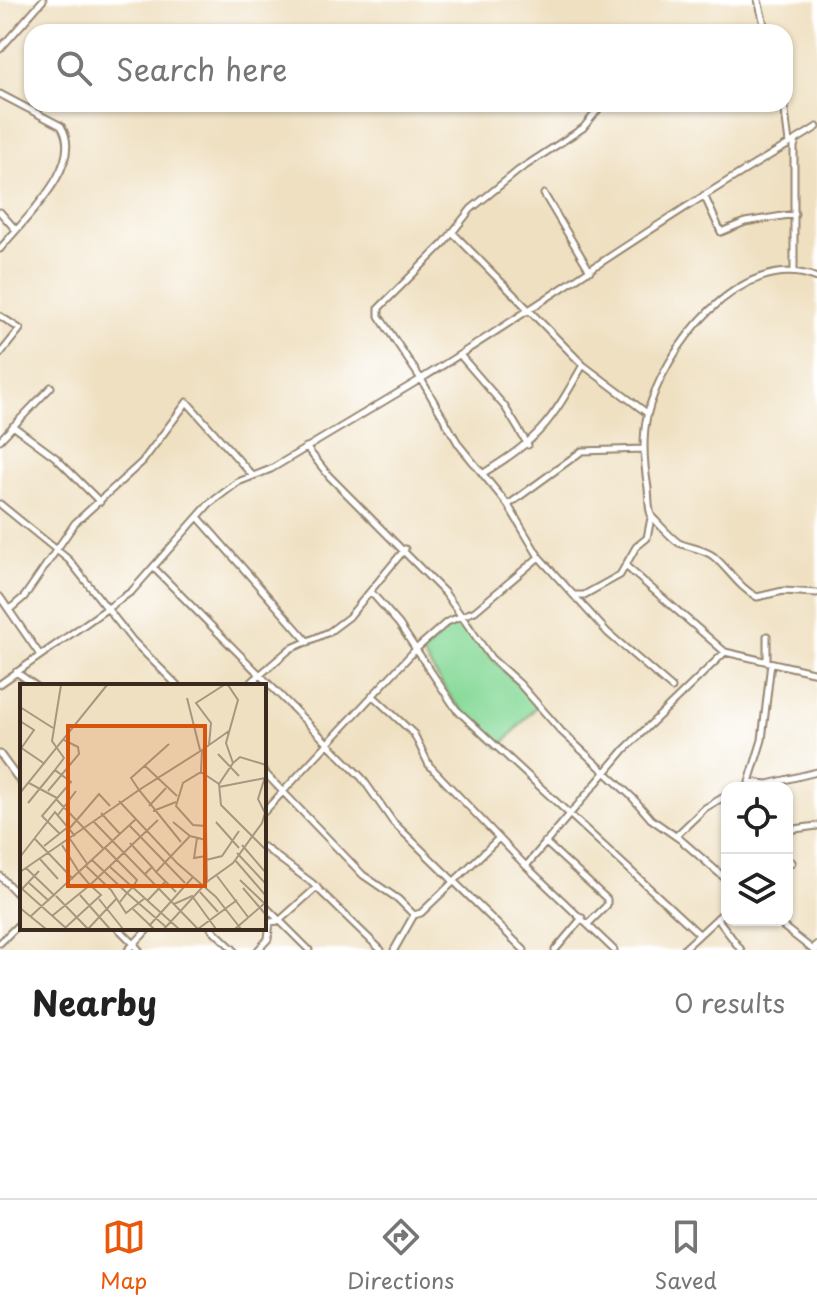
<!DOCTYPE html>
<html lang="en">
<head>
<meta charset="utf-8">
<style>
	body { margin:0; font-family:"Playpen Sans",sans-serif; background:#f2f2f2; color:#222 }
	.controls { position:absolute; right:24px; bottom:24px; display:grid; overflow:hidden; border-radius:16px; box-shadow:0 2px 6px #0004 }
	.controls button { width:72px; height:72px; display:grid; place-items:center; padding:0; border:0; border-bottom:2px solid #e0e0e0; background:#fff; color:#222; font:40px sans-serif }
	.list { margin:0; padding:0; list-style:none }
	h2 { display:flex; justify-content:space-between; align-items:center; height:104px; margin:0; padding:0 32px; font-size:34px }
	h2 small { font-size:26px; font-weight:400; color:#767676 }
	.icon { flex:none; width:44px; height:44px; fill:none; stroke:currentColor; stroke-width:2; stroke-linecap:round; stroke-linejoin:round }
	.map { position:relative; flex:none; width:817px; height:950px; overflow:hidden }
	.search { position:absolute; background:#fff; box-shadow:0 2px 6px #0004; left:24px; right:24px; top:24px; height:88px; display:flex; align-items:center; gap:20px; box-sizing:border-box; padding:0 28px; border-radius:24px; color:#767676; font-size:30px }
	.sheet { height:248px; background:#fff }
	nav { display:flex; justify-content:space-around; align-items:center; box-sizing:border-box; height:112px; border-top:2px solid #e0e0e0; background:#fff; font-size:22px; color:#767676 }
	nav a { display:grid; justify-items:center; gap:4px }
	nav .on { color:#ea580c }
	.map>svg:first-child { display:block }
	.green { fill:#88da9a; stroke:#62825c; stroke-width:2 }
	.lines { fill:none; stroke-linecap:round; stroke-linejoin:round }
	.street-casing { stroke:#958570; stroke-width:9 }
	.secondary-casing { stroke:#958570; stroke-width:12 }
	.street { stroke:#fff; stroke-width:5 }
	.secondary { stroke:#fff; stroke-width:8 }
	.inset-road { fill:none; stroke:#a79780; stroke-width:2 }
	.view { fill:#d7540e; fill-opacity:0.15; stroke:#d7540e; stroke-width:4 }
	.inset-edge { fill:none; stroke:#3b2a1e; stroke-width:4 }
</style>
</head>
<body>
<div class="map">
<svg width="817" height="950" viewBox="0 0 817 950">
	<rect width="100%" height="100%" fill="#fff"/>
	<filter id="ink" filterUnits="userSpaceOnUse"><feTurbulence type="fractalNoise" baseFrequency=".0125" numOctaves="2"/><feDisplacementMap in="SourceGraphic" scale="16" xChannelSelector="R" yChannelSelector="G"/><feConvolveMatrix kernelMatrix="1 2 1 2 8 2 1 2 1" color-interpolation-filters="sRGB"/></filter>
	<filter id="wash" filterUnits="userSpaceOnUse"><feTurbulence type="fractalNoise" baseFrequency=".006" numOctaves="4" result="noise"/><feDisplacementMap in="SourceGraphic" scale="32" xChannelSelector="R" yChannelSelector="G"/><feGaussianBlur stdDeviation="1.8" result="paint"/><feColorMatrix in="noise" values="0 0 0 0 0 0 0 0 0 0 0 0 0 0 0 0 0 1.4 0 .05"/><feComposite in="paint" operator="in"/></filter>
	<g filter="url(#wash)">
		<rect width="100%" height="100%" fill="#efe0c1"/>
		<path class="green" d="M 458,620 C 483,651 511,677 537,706 L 499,748 L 454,702 L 421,652 Z"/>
	</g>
	<g filter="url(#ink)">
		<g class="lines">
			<defs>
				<path id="street" d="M 758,0 L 766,32
					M 0,49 L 43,0
					M 0,94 L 61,126 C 86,165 23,220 0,249
					M 784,104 L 789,143
					M 544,194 L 590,271
					M 704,195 L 721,232 L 745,222 L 795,214
					M 0,212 L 15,229
					M 452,232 L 583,365 L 647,413
					M 794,270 L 794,147 L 796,140 L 817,127
					M 817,278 C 741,247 662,351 647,416 C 642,439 644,465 648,488 C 649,496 648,513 653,518 C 659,524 671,538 679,543 C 690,548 702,548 713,556 C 729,569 738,587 757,597 L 783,591 L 817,593
					M 0,316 L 20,329 L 0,354
					M 460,355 L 505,407 L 528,445
					M 13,426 L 55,457 L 100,502
					M 0,440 L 51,387
					M 306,447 L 329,476 L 445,593 L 491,658 L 519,683 L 561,731 L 632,797 L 651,819 L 681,840 L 727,880
					M 482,474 C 540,438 549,425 583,365
					M 0,504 L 69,560 L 133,641 L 178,686
					M 508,505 L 582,451 L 644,449
					M 198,517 L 308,642
					M 153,567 L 362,778 L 393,822 L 524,950
					M 627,567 L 725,652 L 817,673
					M 371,592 L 399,624 L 456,709 L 699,934
					M 575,595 L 584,595 L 620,575 L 636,547 L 647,538 L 651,518
					M 0,597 L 40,655
					M 10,609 L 24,597 L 75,523 L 142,462 L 187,402 L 252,475
					M 767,636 L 767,662
					M 771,663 L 762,740 L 749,782 L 768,784 L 817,772
					M 16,672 L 36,686
					M 0,684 L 132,591 L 209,504 L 238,482 L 271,469 L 421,379 L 379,316 L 379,308 L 444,243 L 471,209 L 519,170 L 583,128 L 602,105
					M 247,686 L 290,649 L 329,632 L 349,617 L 405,549
					M 672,688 L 608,633 L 539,557 L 508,505 L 459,445 L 421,379 C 547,301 668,214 796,140
					M 372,695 L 414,734 L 429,765 L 499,838
					M 0,754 L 22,784
					M 264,772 L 363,875 L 398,899 L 414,915 L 394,950
					M 264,812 L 416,649 L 447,622 L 475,611 L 539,557
					M 787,830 L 817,826
					M 676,836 L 705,808 L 727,795
					M 545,842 L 607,899 L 607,905 L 588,924
					M 264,847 L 312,883 L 381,950
					M 526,866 L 614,950
					M 787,866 L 792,862
					M 0,876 L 22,899
					M 264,905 L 309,950
					M 414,915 L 421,913 L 499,838 L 526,866 L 625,749 L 725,652
					M 717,918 L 741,950
					M 775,920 L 813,950
					M 118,928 L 134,944 L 149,928
					M 211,928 L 234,950
					M 0,943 L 22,921
					M 128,950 L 134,944 L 139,950
					M 258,950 L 268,939 L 270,922 L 279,921 L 317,887
					M 555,950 L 582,918
					M 683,950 L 727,909"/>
				<path id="secondary" d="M 815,950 L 817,946"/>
			</defs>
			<use href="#street" class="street-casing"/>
			<use href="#secondary" class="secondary-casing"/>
			<use href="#street" class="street"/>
			<use href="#secondary" class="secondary"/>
		</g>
	</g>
	<g transform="translate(20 684)">
		<rect width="246" height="246" fill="#efe0c1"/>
		<path class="inset-road" d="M 167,14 L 180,66M 0,23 L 33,44M 0,37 L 14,46 L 0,66M 189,61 L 191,39 L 176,19 L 204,1M 0,63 L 25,80M 198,70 L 219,92M 213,79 L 220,73 L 246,81M 124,81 L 157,112M 181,88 L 182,66 L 209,47M 9,99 L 37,114M 199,100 L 213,79 L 206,59 L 218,16 L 208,1M 199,103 L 245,94M 28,107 L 59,70 L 58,63 L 44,56M 0,109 L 87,1M 36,115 L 83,164M 99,117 L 157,179 L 196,213 L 221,245M 8,119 L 35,86M 129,122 L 146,104M 133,127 L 156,118M 81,129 L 100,150M 38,131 L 56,107M 74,138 L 178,245M 153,138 L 170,152 L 186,156M 196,138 L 219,164M 186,141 L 187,198M 110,142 L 165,199M 186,142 L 173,141 L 156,122 L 163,99 L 181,88 L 199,100 L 201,121 L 246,166M 49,145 L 79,110 L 90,122M 40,150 L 22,132 L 51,98 L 35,86 L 44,74 L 32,57 L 41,1M 14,154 L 53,195M 177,154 L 174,174 L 186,172M 50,155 L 68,181M 161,158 L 119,106 L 182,66M 110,159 L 132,183M 42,161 L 59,188M 222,161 L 246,189M 24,162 L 48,143M 217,169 L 246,200M 0,173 L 35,128 L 55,152M 20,175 L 38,195M 72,176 L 107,209 L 113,203 L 117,196 L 84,163M 186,176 L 202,172 L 219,147M 215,176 L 246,212M 66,182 L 91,206 L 106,229 L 125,214M 89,182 L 159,245M 6,184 L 35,212M 0,188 L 119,106 L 111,94 L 149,60M 59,188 L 70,201 L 138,136M 136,188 L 156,208M 124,191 L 132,183 L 136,188 L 170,152M 197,192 L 228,233M 220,196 L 244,219M 8,198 L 29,217M 0,203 L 47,245M 223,204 L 246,231M 2,205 L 19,187M 180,208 L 198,228M 60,211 L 90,245M 36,212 L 68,245M 79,215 L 103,245M 128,216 L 146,197M 100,218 L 107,209 L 146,243M 154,220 L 172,212 L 196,245M 0,224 L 26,245M 113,225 L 134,245M 11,232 L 116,135M 32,232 L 70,201 L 81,211 L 45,244M 129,242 L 173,193M 68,245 L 97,214M 144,245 L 188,197 L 213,179 L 242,139 L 245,129 L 238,115 L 246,90M 178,245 L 217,216M 215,245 L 246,218"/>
		<path class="view" d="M 48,42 L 185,42 L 185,202 L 48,202 Z"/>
		<rect width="246" height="246" class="inset-edge"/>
	</g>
</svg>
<div class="controls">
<button><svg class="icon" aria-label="locate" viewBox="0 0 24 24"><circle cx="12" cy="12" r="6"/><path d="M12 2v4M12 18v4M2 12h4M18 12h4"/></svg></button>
<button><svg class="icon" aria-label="layers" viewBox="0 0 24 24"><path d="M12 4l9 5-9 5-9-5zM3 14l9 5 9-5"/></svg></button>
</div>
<div class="search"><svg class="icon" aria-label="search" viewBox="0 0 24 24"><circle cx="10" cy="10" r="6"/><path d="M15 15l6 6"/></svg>Search here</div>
</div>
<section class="sheet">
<h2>Nearby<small>0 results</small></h2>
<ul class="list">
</ul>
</section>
<nav>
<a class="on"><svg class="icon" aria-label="map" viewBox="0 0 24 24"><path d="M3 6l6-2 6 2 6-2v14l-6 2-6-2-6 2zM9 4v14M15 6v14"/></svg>Map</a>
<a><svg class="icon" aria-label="directions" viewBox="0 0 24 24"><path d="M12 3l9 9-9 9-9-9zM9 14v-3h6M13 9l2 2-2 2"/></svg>Directions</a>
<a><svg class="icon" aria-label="saved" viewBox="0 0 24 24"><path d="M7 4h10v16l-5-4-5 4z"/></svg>Saved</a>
</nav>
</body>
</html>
